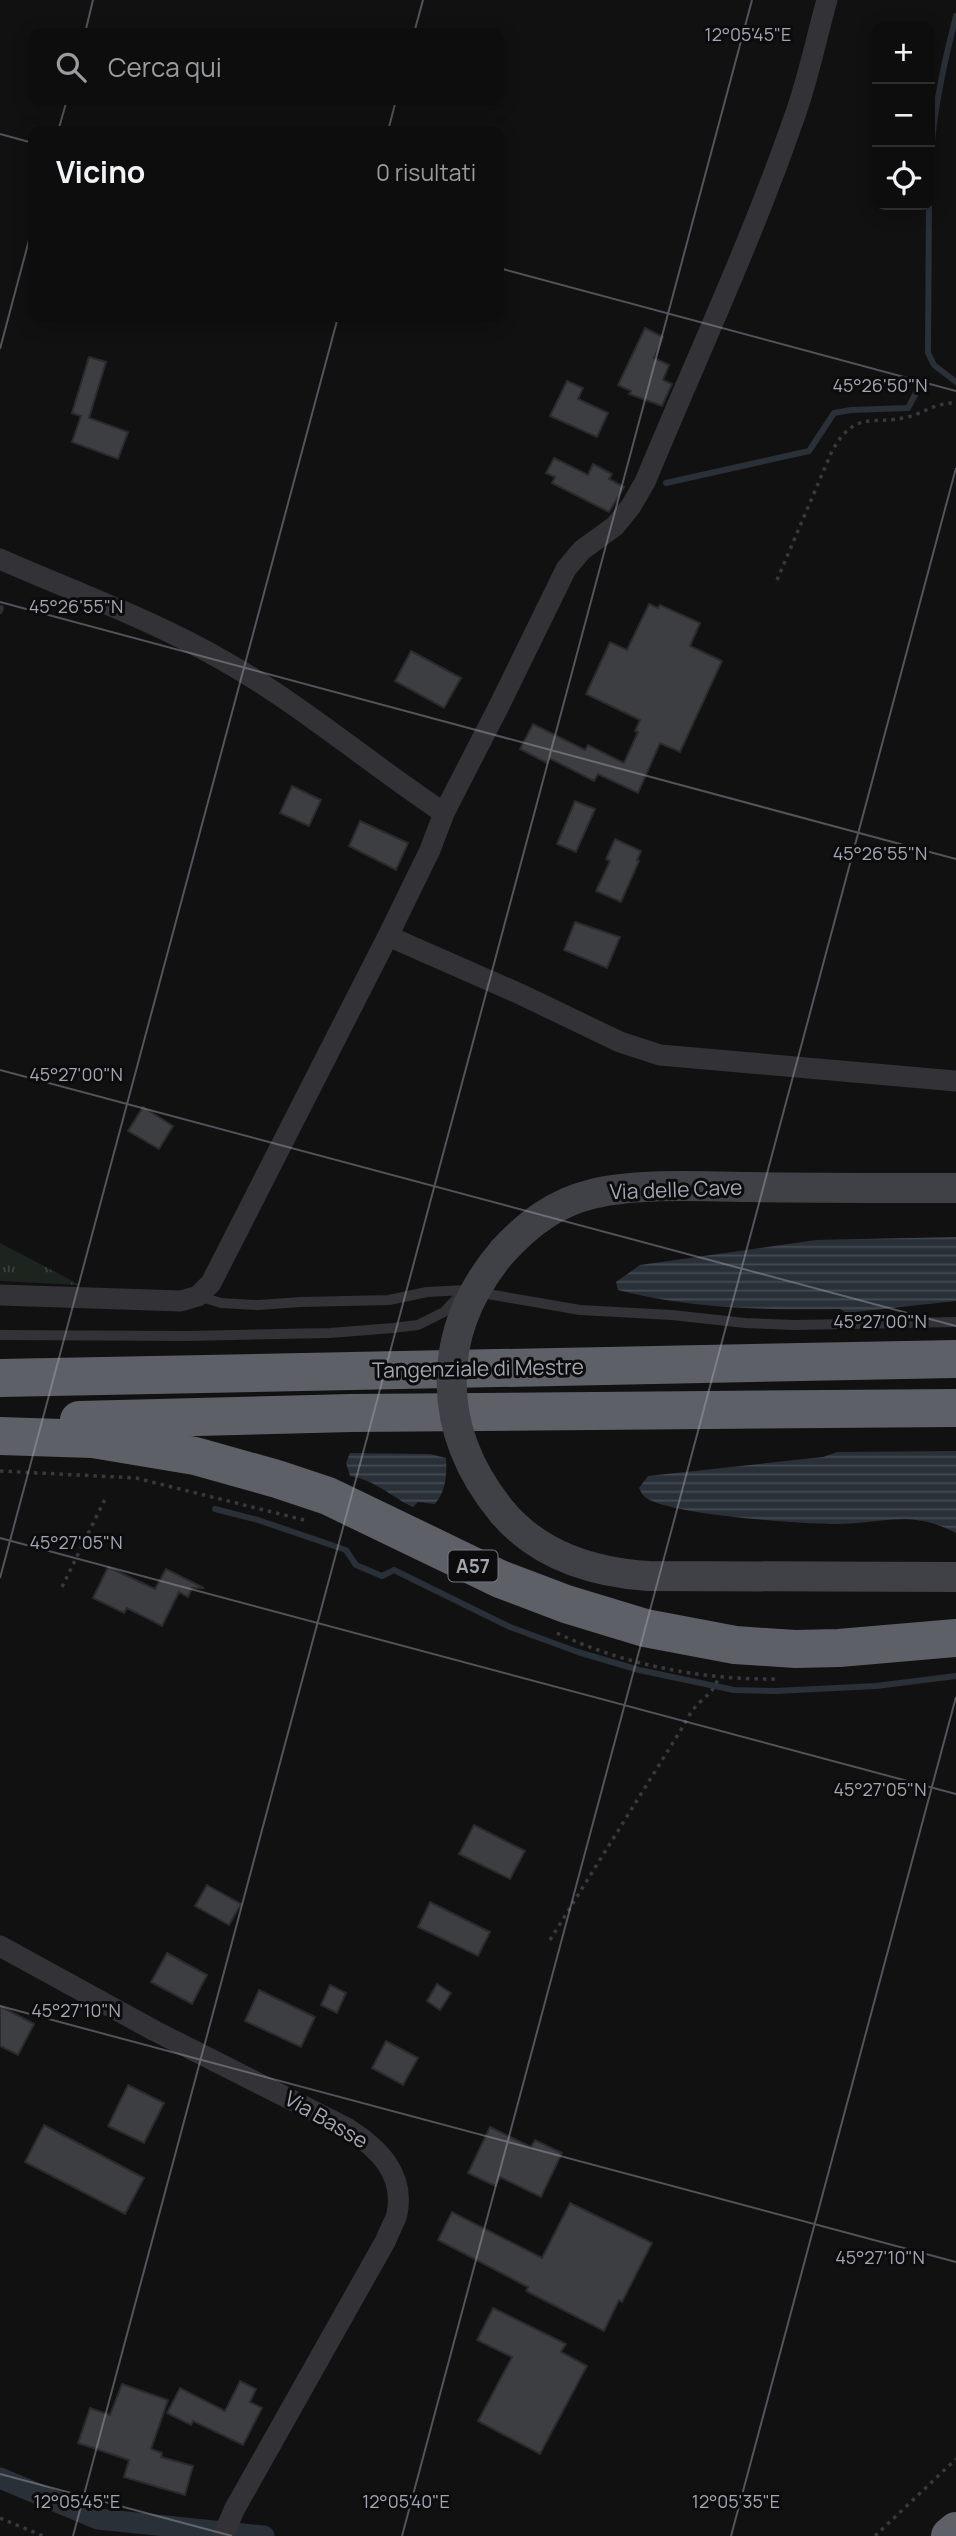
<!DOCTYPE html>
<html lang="it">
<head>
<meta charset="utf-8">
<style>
	body { margin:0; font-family:Manrope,sans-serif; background:#161617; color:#f1f3f6 }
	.controls { position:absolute; right:21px; top:21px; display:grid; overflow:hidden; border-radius:14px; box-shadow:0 4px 18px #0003 }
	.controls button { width:63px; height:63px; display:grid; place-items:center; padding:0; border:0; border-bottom:2px solid #2d2d2e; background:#0d0d0e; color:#f1f3f6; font:35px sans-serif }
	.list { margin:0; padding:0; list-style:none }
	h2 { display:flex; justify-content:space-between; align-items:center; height:91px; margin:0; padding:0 28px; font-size:30px }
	h2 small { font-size:23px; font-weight:400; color:#9a9c9e }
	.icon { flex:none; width:38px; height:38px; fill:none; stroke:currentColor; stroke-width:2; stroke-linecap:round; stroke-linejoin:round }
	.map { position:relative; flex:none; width:956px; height:2536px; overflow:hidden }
	.search { position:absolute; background:#0d0d0e; box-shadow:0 4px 18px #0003; left:28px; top:28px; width:476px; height:77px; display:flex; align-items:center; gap:18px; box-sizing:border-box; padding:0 24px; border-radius:14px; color:#9a9c9e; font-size:26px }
	.panel { position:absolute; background:#0d0d0e; box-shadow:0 4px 18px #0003; left:28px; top:126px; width:476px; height:196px; border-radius:14px }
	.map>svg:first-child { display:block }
	.grass { fill:url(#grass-tufts) }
	.water { fill:url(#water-rules) }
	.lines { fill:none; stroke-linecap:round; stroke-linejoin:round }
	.stream { stroke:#2a3037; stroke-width:6 }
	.canal { stroke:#2a3037; stroke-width:21 }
	.building { fill:#3d3e42; stroke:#2b2b2e; stroke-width:2 }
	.path { stroke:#38393e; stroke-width:3.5; stroke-dasharray:3.5 5; stroke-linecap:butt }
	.lane { stroke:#323237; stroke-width:10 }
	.street { stroke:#323237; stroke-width:21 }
	.secondary { stroke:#404147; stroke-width:30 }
	.highway { stroke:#5e6067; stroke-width:38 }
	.secondary-bridge { stroke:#404147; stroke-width:30 }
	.ticks { fill:none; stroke:#a3a6b2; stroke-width:2; stroke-opacity:0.45 }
	.labels { text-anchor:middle; stroke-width:6; stroke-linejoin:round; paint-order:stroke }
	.shield { fill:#0c0c0d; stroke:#767880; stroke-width:2 }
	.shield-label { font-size:19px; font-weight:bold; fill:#a3a6b2 }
	.street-label { font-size:21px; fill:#a3a6b2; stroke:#0c0c0d }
	.ticks-label { font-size:18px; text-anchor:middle; fill:#a3a6b2; stroke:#0c0c0d; stroke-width:6; stroke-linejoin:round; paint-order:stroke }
</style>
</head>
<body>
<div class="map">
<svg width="956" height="2536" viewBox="0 0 956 2536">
	<defs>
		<pattern id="grass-tufts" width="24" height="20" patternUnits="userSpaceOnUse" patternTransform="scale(1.75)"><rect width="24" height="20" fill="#1d241e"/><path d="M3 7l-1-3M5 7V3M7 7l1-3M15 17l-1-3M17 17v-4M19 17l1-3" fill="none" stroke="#3b413c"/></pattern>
		<pattern id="water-rules" width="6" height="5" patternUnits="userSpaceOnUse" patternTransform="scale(1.75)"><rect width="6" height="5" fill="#2a3037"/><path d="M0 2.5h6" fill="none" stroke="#464b52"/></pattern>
	</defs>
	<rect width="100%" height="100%" fill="#111112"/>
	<path class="grass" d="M 0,1243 L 80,1285 L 0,1281 Z"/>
	<path class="water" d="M 956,1237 L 956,1301 L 846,1313 L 840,1309 C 766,1310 690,1309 618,1290 L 616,1282 L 640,1265 L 816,1240 Z
		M 956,1451 L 956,1533 C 910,1509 883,1524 836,1524 C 803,1524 667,1515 645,1497 C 642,1495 641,1491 639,1488 L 648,1476 L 823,1457 L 837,1452 Z
		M 350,1453 L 430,1454 L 446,1458 C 447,1475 446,1490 435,1504 L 418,1502 L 413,1507 C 390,1496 375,1480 350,1476 L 346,1463 Z"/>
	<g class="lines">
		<path class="stream" d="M 930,173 C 931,121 943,66 956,16
			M 929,205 L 928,353 L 934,365 L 956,382
			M 666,483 L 809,451 L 834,413 L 851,410 L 908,408 L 917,391
			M 0,611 L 1,608
			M 215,1509 L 258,1520 L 346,1550 L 356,1565 L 382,1576 L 394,1570 L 510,1627 L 578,1652 L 639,1670 L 734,1690 L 776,1691 L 876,1686 L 956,1676"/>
		<path class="canal" d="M 0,2478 L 98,2519 L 264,2536"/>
	</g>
	<path class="building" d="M 645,328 L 663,337 L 654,358 L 669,365 L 663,380 L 672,384 L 662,406 L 629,394 L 631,391 L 618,385 Z
		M 89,357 L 106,362 L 89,418 L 128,432 L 118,459 L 72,442 L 81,416 L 72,413 Z
		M 567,381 L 583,388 L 578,399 L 608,413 L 597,437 L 550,416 Z
		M 554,458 L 588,475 L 593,464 L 612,474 L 609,479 L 624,487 L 609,512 L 552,483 L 555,477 L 546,473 Z
		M 649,604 L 658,608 L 660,605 L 700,623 L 690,646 L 722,661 L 680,752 L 660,743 L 638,793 L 598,774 L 594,781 L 549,758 L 547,763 L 520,749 L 533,724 L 585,750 L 588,745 L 624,763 L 638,732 L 635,731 L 640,720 L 586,694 L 610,642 L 627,650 Z
		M 411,651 L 461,678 L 444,708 L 395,681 Z
		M 292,786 L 321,800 L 309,826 L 280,813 Z
		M 575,801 L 595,809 L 576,852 L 557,844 Z
		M 360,821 L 408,843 L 396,870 L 349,846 Z
		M 615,839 L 641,851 L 637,860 L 639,861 L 621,902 L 596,891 L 610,861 L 606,859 Z
		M 575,922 L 620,937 L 607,968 L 564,950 Z
		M 143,1107 L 173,1126 L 159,1149 L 128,1131 Z
		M 108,1567 L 155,1589 L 166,1569 L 204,1588 L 192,1588 L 188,1597 L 179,1592 L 162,1626 L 127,1608 L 124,1613 L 93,1598 Z
		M 474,1825 L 525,1851 L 510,1879 L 459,1854 Z
		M 207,1885 L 241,1904 L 229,1925 L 195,1906 Z
		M 430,1902 L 490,1932 L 478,1956 L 418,1927 Z
		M 167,1953 L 207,1975 L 192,2004 L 151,1982 Z
		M 437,1984 L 451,1993 L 440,2010 L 427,2001 Z
		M 330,1985 L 346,1993 L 337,2013 L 321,2005 Z
		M 259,1990 L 315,2017 L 301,2047 L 245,2021 Z
		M 0,2006 L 34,2024 L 18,2055 L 0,2046 Z
		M 386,2041 L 418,2058 L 403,2085 L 372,2068 Z
		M 128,2085 L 164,2103 L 144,2143 L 108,2126 Z
		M 44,2125 L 144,2178 L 125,2214 L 25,2162 Z
		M 490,2127 L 531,2147 L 535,2140 L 562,2153 L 541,2197 L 500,2177 L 495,2186 L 468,2173 Z
		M 570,2203 L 652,2243 L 622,2302 L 619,2300 L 604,2331 L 526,2291 L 528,2287 L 438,2240 L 452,2212 L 542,2258 Z
		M 493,2308 L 566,2344 L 561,2352 L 587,2366 L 540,2454 L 478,2421 L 512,2357 L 477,2340 Z
		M 240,2381 L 256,2389 L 250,2402 L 262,2408 L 243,2445 L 193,2421 L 191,2425 L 167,2413 L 180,2388 L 225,2411 Z
		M 122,2384 L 168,2400 L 151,2449 L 162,2453 L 161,2457 L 193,2466 L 185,2495 L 124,2477 L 129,2460 L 78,2443 L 90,2408 L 110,2415 Z"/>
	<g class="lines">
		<path class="path" d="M 777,580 L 832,451 C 856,409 871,426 908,417 C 926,412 937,402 956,403
			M 0,1471 L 136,1478 L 304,1520
			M 62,1587 L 106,1497
			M 557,1633 C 624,1665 703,1680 777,1679
			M 550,1940 L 679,1733 C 685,1723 690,1712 698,1704 C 706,1696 715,1690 718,1678
			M 0,2518 L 43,2536
			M 875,2536 L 956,2459"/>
		<path class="lane" d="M 198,1296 L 221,1303 L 258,1305 L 301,1302 L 389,1300 L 427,1292 L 465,1290 L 580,1310 L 672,1315 L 745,1323 L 794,1325 L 956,1322
			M 0,1335 L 188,1336 L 330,1333 L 393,1328 L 418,1325 L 444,1312 L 464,1291"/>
		<path class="street" d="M 0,559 C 75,592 153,620 224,661 C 302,705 370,764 444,813
			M 388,936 L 520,994 L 620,1042 L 660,1055 L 956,1081
			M 0,1295 L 181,1301 L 198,1296 L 211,1283 L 388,936 L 430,850 L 444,813 L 500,704 L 566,569 L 582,550 L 615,526 L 631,506 L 645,482 C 695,361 751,242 794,118 C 808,80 816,39 827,0
			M 0,1946 L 155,2031 L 347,2128 C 378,2148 405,2173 397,2214 C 395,2222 389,2231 386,2240 L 234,2510 L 223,2536"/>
		<path class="secondary" d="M 503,1251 C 528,1224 555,1203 592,1194 C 636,1183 701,1186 747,1187 C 817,1188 886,1188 956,1188
			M 503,1513 C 540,1556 592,1572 648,1576 L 956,1577"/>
		<path class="highway" d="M 0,1378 L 956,1359
			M 79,1420 L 351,1413 L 956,1408
			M 0,1436 L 93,1439 L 195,1456 L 277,1479 L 328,1496 L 500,1579 L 566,1604 L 645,1628 L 735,1645 L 795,1649 L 839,1648 L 956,1638
			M 950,2536 L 956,2531"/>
		<path class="secondary-bridge" d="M 503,1513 C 435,1431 434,1332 503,1251"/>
	</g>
	<path class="ticks" d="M 85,33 L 93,0M 414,33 L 423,0M 58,131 L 67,100M 388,131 L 396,100M 0,134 L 33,143M 499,268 L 956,391M 0,349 L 33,225M 0,602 L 956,859M 0,1070 L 956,1326M 0,1538 L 956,1794M 0,1578 L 338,317M 0,2006 L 956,2262M 0,2474 L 232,2536M 73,2536 L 752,0M 402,2536 L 956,468M 731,2536 L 956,1697"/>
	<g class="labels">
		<rect class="shield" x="448.5" y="1550.5" width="49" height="31" rx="5"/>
		<g class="shield-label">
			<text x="473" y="1573">A57</text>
		</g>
		<g class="street-label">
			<text transform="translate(676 1190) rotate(-2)" y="7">Via delle Cave</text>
			<text transform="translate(478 1369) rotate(-1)" y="7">Tangenziale di Mestre</text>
			<text transform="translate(326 2120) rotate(30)" y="7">Via Basse</text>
		</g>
	</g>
	<g class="ticks-label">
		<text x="748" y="41">12°05'45"E</text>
		<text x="880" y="392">45°26'50"N</text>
		<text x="76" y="613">45°26'55"N</text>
		<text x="880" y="860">45°26'55"N</text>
		<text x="76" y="1081">45°27'00"N</text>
		<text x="880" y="1328">45°27'00"N</text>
		<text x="76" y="1549">45°27'05"N</text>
		<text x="880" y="1796">45°27'05"N</text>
		<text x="76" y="2017">45°27'10"N</text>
		<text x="880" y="2264">45°27'10"N</text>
		<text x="77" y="2508">12°05'45"E</text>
		<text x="406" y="2508">12°05'40"E</text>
		<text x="736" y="2508">12°05'35"E</text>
	</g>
</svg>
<div class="controls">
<button>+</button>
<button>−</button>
<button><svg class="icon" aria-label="locate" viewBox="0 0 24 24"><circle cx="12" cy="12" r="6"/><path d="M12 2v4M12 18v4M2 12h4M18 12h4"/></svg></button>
</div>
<div class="search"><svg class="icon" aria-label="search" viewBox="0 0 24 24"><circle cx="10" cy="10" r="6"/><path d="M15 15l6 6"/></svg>Cerca qui</div>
<section class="panel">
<h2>Vicino<small>0 risultati</small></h2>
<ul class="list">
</ul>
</section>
</div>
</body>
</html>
